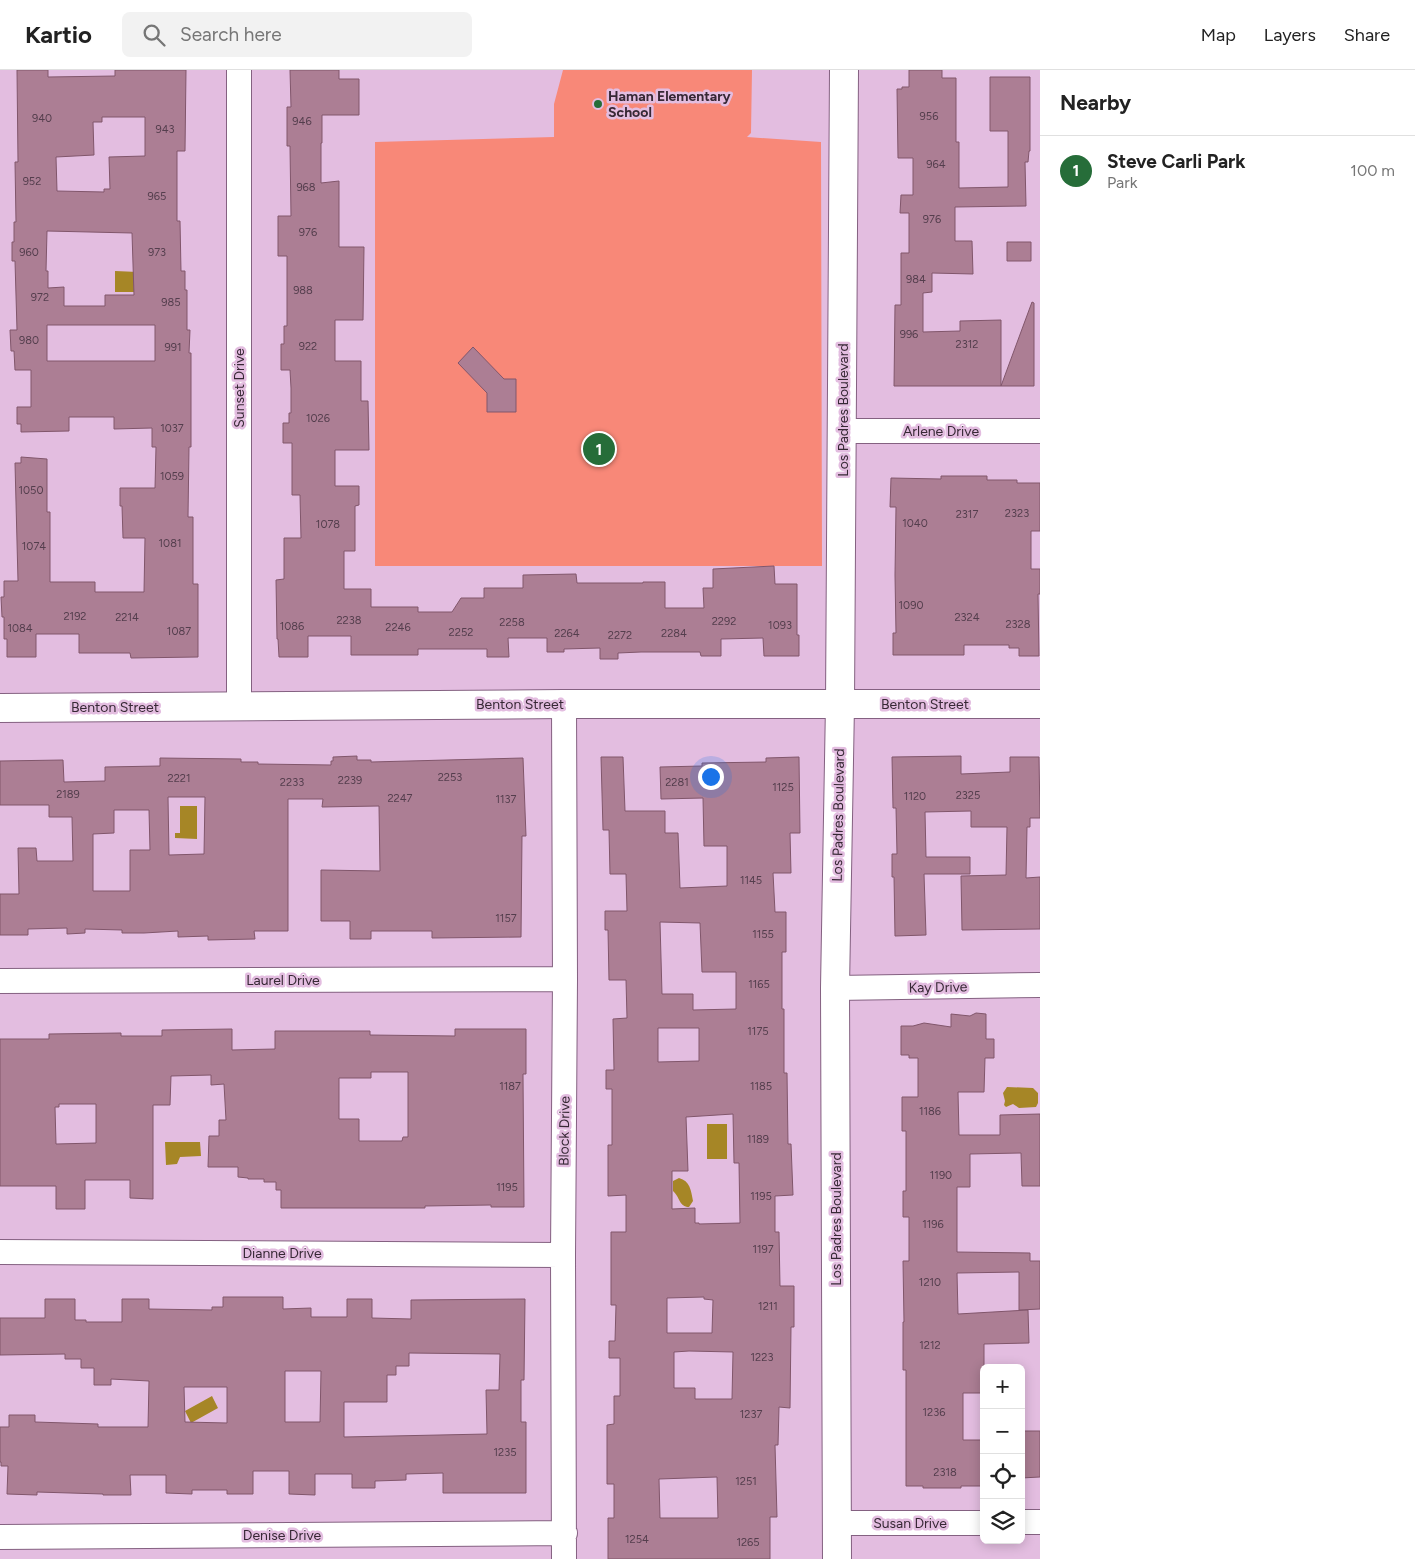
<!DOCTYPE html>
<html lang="en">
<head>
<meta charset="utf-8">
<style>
	body { margin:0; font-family:Figtree,sans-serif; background:#f2f2f2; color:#222 }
	.controls { position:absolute; right:15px; bottom:15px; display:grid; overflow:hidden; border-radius:8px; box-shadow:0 2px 12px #0003 }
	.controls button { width:45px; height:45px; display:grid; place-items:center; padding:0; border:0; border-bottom:1px solid #e0e0e0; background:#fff; color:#222; font:25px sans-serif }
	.you { position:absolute; left:710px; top:706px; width:18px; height:18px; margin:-12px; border:4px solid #fff; border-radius:50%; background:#1a73e8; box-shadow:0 0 0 8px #1a73e833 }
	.badge { display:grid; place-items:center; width:32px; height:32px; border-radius:50%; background:#266d39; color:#fff; font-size:16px; font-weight:700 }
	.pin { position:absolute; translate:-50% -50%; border:2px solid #fff; box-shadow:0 1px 5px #0006 }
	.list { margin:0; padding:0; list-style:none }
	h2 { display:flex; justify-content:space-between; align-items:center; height:65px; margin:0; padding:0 20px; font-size:21px }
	h2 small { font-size:16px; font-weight:400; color:#767676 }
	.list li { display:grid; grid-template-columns:32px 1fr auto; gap:15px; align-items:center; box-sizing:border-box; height:70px; padding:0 20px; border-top:1px solid #e0e0e0 }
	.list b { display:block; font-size:19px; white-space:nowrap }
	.list p { margin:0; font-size:16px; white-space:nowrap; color:#767676 }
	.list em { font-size:16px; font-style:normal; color:#767676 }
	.icon { flex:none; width:28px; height:28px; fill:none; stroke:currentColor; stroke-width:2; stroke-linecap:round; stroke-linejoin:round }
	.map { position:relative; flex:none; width:1040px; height:1489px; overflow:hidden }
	header { display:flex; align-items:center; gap:30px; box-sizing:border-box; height:70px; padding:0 25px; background:#fff; border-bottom:1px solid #e0e0e0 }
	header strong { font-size:24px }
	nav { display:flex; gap:28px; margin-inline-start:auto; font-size:18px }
	.search { width:350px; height:45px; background:#f2f2f2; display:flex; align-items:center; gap:12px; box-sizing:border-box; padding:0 18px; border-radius:8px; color:#767676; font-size:19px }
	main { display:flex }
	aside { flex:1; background:#fff }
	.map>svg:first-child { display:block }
	.green { fill:#f88878 }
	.water { fill:#a68626 }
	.building { fill:#ac7e94; stroke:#81566b; fill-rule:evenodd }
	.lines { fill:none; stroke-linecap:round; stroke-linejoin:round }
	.street-casing { stroke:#846181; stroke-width:26 }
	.secondary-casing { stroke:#846181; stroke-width:30 }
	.street { stroke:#fff; stroke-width:24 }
	.secondary { stroke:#fff; stroke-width:28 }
	.poi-dot { fill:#266d39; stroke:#e3bde0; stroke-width:2 }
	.labels { text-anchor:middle; stroke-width:5; stroke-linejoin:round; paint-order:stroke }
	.number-label { font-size:11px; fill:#543e4d }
	.poi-label { font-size:14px; font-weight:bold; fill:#372835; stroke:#e3bde0; text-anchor:start }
	.street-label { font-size:14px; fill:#372835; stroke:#e3bde0 }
</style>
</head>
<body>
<header>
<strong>Kartio</strong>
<div class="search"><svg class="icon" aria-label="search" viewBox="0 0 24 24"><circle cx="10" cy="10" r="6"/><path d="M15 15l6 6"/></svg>Search here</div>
<nav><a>Map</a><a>Layers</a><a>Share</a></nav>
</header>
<main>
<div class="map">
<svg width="1040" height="1489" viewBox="0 0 1040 1489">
	<rect width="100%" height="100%" fill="#e3bde0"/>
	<path class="green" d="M 563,0 L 752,0 L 751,63 L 747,67 L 821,72 L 822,496 L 375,496 L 375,72 L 554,67 L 554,34 Z"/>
	<path class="water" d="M 115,201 L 138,202 L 137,222 L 115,222 Z
		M 180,736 L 197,736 L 197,769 L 175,768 L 175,763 L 180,763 Z
		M 1007,1017 L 1033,1018 L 1038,1023 L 1038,1033 L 1036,1037 L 1019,1038 L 1013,1034 L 1006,1037 L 1004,1035 L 1005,1031 L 1003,1023 Z
		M 707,1054 L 727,1054 L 727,1089 L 707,1089 Z
		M 165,1072 L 200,1072 L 201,1086 L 180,1087 L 177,1094 L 166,1095 Z
		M 679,1108 C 690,1111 691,1120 693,1131 L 689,1137 C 679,1137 680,1127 673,1121 L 673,1111 Z
		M 212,1326 L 218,1338 L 191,1353 L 185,1341 Z"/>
	<path class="building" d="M 17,0 L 48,0 L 48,7 L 115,6 L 115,0 L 186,0 L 185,81 L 177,81 L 177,151 L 180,151 L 181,201 L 185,201 L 185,220 L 187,220 L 187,260 L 190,260 L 189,283 L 191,283 L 191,377 L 189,377 L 188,447 L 193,447 L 193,514 L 198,514 L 198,587 L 131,588 L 130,583 L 79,583 L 79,564 L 36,564 L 36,587 L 7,587 L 7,569 L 4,569 L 4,547 L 2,547 L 1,527 L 4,527 L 4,511 L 18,511 L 15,393 L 21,393 L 21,387 L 47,389 L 47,442 L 50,442 L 50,512 L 95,512 L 95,522 L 144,522 L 145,468 L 123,468 L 122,436 L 120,436 L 120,418 L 155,418 L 156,377 L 152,377 L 152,358 L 114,359 L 114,347 L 69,347 L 69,361 L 21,362 L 21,354 L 17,354 L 17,337 L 31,337 L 31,300 L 15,300 L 14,281 L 11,281 L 10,260 L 17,260 L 15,191 L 12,191 L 12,172 L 14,172 L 14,152 L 16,152 L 15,92 L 18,92 ZM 102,47 L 145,47 L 145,86 L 109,87 L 110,119 L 104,119 L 104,122 L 57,121 L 56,87 L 94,85 L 93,52 L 102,52 ZM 47,161 L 132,163 L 134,225 L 105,225 L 105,236 L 64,236 L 64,217 L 48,218 L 48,201 L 46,201 ZM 47,255 L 155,255 L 155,291 L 47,291 Z
		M 290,0 L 339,0 L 339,9 L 359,9 L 359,45 L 322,45 L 322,73 L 321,73 L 321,113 L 339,111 L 339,177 L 364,177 L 363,250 L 335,250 L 335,291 L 361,291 L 361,331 L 368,331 L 369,380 L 335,380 L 335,416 L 359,416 L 359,435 L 355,436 L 355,481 L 344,481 L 344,519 L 371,519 L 371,537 L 418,537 L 418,542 L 452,542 L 461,528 L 484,528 L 484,518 L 523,518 L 523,505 L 576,504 L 577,513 L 643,513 L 643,512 L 665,512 L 665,538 L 704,538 L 703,518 L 713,518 L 713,499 L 774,496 L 775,514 L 797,514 L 797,565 L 799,565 L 799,586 L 764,586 L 763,568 L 721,569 L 721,586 L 701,586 L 700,582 L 641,582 L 618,583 L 618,589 L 600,589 L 600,578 L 564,579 L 564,582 L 547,582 L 547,568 L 508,568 L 509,587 L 487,587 L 487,579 L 418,579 L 418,585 L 351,585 L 351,566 L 308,566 L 308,587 L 279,587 L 278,569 L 277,569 L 276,510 L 284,509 L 284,468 L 301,468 L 300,425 L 292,425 L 292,373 L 283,373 L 283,353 L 289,353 L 289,343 L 291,343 L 291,318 L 290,300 L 281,300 L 281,274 L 284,274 L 284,256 L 287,256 L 287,186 L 278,186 L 278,146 L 291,146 L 290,76 L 287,76 L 287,37 L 291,37 Z
		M 909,0 L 942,0 L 942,8 L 956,8 L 956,72 L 959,72 L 959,118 L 1008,117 L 1008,61 L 990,61 L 990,7 L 1030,7 L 1030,81 L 1029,81 L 1028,92 L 1025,92 L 1026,136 L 955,137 L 955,171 L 972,171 L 973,204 L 932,203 L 932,222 L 923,223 L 923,262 L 960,261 L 960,251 L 1001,250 L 1001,316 L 894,316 L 895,235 L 901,235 L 901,183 L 909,183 L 909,143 L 900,143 L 901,125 L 913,125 L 913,88 L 898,88 L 897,19 L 902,19 L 902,17 L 909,17 Z
		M 1007,172 L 1031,172 L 1031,191 L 1007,191 Z
		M 1032,232 L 1034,233 L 1034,316 L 1001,316 Z
		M 473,277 L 504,309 L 516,309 L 516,342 L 487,342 L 487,323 L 458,293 Z
		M 941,406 L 987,406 L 987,410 L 1017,410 L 1017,413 L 1040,413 L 1040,461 L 1031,461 L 1031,499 L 1040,499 L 1040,524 L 1038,524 L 1039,586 L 1019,586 L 1019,578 L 1009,578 L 1009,575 L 964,575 L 964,585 L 893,585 L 893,563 L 896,563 L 895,505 L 896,437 L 890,437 L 891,408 L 941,409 Z
		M 357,686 L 357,690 L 371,690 L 371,692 L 523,688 L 526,766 L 522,766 L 521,867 L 432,868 L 432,861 L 371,861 L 371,869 L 350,869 L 350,851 L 321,851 L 321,800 L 380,801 L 379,736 L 322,737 L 323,729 L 288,729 L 288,861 L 254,861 L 255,869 L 208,870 L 208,866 L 178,867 L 178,861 L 144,863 L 122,863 L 122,860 L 85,859 L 85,863 L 67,864 L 67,858 L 28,859 L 28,865 L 0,865 L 0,824 L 19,824 L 18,778 L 36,778 L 37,791 L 73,791 L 72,747 L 49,747 L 49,735 L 0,735 L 0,691 L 63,690 L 64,712 L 105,711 L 105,697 L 160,696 L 160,688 L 241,689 L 241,692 L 258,692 L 258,694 L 331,695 L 331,691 L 333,691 L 333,687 ZM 168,727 L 205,727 L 204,784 L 169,785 ZM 114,740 L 149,740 L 150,780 L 130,780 L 130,821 L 93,821 L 93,764 L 114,763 Z
		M 961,686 L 961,704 L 1010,702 L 1010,687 L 1039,687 L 1040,748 L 1030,748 L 1030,757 L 1027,757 L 1026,808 L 1040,807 L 1040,859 L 962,860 L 961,806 L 1006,805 L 1007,757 L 971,757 L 971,741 L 925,742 L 926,787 L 970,787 L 970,804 L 924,804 L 926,865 L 895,866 L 894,807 L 892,807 L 892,784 L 897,784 L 896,738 L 893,738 L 892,687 Z
		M 601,687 L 623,687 L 625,741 L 665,741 L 665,763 L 678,763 L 680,818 L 727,816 L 727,776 L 704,776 L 703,728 L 661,729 L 660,697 L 702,696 L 702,693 L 766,692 L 766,688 L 799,687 L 800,763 L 790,763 L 791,803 L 773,803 L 775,842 L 786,842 L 786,882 L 782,882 L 782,939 L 784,939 L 784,1003 L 787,1003 L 788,1074 L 791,1074 L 793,1125 L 775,1126 L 775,1162 L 779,1162 L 780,1216 L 794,1216 L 794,1257 L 791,1257 L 790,1338 L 779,1337 L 778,1375 L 775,1375 L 777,1447 L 770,1447 L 770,1489 L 608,1489 L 608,1448 L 614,1448 L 614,1414 L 607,1414 L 607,1355 L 614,1354 L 614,1326 L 620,1326 L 620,1288 L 609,1288 L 609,1271 L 615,1271 L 616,1235 L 611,1235 L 611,1162 L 626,1162 L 626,1125 L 608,1126 L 608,1075 L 612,1075 L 612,1019 L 606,1019 L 606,1000 L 614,1000 L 613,949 L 627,948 L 626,910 L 609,910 L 608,860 L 605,860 L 605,841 L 627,841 L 626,804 L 610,804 L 609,760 L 603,760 ZM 660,852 L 700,853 L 702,902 L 736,902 L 736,939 L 693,940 L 693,924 L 662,924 ZM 658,958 L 699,958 L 699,991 L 658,992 ZM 733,1044 L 734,1093 L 739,1093 L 740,1153 L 699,1154 L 699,1153 L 695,1153 L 695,1138 L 672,1139 L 672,1101 L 688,1101 L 686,1047 ZM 704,1227 L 704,1229 L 713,1230 L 712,1263 L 667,1263 L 667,1228 ZM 689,1281 L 733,1282 L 732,1329 L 695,1329 L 695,1318 L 674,1318 L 674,1282 ZM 717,1407 L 718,1448 L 660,1448 L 659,1409 Z
		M 976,943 L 986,944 L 986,969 L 994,969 L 994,988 L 985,988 L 984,1022 L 958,1022 L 959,1065 L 1000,1065 L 1000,1045 L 1040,1044 L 1040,1116 L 1022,1116 L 1021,1083 L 970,1084 L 970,1117 L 957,1117 L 957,1182 L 1030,1183 L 1030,1191 L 1040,1191 L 1040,1239 L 1019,1240 L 1019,1202 L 957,1203 L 958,1244 L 1028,1240 L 1029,1273 L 984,1274 L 984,1323 L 963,1323 L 963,1370 L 981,1370 L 981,1387 L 984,1387 L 984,1416 L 961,1416 L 961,1418 L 923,1418 L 923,1416 L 906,1416 L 906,1300 L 903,1300 L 903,1252 L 904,1252 L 903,1191 L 909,1191 L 909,1147 L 903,1147 L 903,1121 L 906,1121 L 906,1061 L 902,1061 L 902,1027 L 918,1027 L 918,988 L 909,988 L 909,985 L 901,985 L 901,956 L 913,956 L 924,953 L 951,957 L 951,944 L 970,946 Z
		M 232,959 L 232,980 L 275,979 L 275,961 L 370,961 L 370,965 L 455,966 L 455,959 L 526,959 L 526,1004 L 523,1004 L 524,1137 L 491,1137 L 491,1135 L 425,1136 L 425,1138 L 281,1138 L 281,1120 L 276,1120 L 276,1112 L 264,1112 L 264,1109 L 248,1109 L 248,1108 L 238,1107 L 238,1097 L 208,1097 L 209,1066 L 219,1066 L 219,1050 L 226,1050 L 224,1014 L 211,1015 L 211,1005 L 171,1006 L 170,1035 L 153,1035 L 153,1129 L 130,1128 L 130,1110 L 85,1110 L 85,1139 L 56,1139 L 56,1116 L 0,1116 L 0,969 L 49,969 L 49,964 L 121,963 L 121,966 L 162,966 L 162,960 ZM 371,1002 L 408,1002 L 408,1067 L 403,1067 L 402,1071 L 359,1071 L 359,1049 L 339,1049 L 339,1008 L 371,1008 ZM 59,1034 L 96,1034 L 96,1073 L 56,1074 L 55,1037 L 59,1037 Z
		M 223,1227 L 283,1227 L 283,1239 L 311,1238 L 311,1247 L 347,1247 L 347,1229 L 372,1229 L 372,1248 L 411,1249 L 411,1230 L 525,1229 L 524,1310 L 521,1310 L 521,1352 L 526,1352 L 526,1423 L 443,1423 L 443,1403 L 406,1404 L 406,1410 L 375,1411 L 375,1418 L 352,1418 L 352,1404 L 315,1404 L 315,1425 L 289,1424 L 289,1401 L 253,1401 L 253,1424 L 227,1424 L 227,1420 L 192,1420 L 192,1424 L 166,1423 L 166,1405 L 130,1405 L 131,1425 L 103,1425 L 103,1424 L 37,1422 L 37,1425 L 7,1424 L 8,1396 L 1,1396 L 1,1392 L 0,1392 L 0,1357 L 9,1357 L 9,1345 L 35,1345 L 35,1352 L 98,1354 L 98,1357 L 148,1357 L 149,1311 L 111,1309 L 111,1315 L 94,1315 L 94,1298 L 81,1298 L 81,1289 L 65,1289 L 65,1284 L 0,1285 L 0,1248 L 45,1248 L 45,1229 L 75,1229 L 75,1250 L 86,1250 L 86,1252 L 122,1252 L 122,1229 L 149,1229 L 149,1239 L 212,1240 L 212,1237 L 223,1237 ZM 409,1283 L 500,1284 L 499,1320 L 486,1320 L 487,1364 L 344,1367 L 344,1332 L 387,1332 L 387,1305 L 396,1305 L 396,1296 L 409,1296 ZM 285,1301 L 321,1301 L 320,1352 L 285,1352 ZM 184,1317 L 227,1317 L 227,1353 L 185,1352 Z
		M 1021,1361 L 1040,1361 L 1040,1407 L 1021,1408 Z"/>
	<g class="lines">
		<defs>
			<path id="street" d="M 239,0 L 239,636
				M 843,361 L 1040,361
				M 564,634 L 565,909 L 563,1185 L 564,1489
				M 0,911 L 565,909
				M 835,918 L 1040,915
				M 0,1182 L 563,1185
				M 1021,1452 L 1040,1452
				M 837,1453 L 984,1453
				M 0,1467 L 565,1463"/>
			<path id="secondary" d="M 0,638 L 564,634 L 1040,634
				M 837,1489 L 835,918 L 840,634 L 844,0"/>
		</defs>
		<use href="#street" class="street-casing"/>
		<use href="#secondary" class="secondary-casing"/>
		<use href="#street" class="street"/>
		<use href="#secondary" class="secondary"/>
	</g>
	<circle class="poi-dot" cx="598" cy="34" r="5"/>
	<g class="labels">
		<g class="number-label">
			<text x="929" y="50">956</text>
			<text x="42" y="52">940</text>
			<text x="302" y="55">946</text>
			<text x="165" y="63">943</text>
			<text x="936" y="98">964</text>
			<text x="32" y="115">952</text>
			<text x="306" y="121">968</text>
			<text x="157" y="130">965</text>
			<text x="932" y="153">976</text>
			<text x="308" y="166">976</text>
			<text x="29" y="186">960</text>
			<text x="157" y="186">973</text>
			<text x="916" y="213">984</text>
			<text x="303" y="224">988</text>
			<text x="40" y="231">972</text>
			<text x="171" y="236">985</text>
			<text x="909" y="268">996</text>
			<text x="29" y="274">980</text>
			<text x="967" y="278">2312</text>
			<text x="308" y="280">922</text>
			<text x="173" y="281">991</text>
			<text x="318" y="352">1026</text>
			<text x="172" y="362">1037</text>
			<text x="172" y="410">1059</text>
			<text x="31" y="424">1050</text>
			<text x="1017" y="447">2323</text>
			<text x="967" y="448">2317</text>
			<text x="915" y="457">1040</text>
			<text x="328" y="458">1078</text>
			<text x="170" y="477">1081</text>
			<text x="34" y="480">1074</text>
			<text x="911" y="539">1090</text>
			<text x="75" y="550">2192</text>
			<text x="127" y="551">2214</text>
			<text x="967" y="551">2324</text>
			<text x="349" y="554">2238</text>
			<text x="724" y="555">2292</text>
			<text x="512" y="556">2258</text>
			<text x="1018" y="558">2328</text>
			<text x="780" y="559">1093</text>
			<text x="292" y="560">1086</text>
			<text x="398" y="561">2246</text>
			<text x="20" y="562">1084</text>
			<text x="179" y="565">1087</text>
			<text x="461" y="566">2252</text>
			<text x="567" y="567">2264</text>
			<text x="674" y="567">2284</text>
			<text x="620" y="569">2272</text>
			<text x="450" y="711">2253</text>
			<text x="179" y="712">2221</text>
			<text x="350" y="714">2239</text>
			<text x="292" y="716">2233</text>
			<text x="677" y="716">2281</text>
			<text x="783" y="721">1125</text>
			<text x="68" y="728">2189</text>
			<text x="968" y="729">2325</text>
			<text x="915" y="730">1120</text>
			<text x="400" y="732">2247</text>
			<text x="506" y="733">1137</text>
			<text x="751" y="814">1145</text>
			<text x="506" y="852">1157</text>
			<text x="763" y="868">1155</text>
			<text x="759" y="918">1165</text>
			<text x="758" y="965">1175</text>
			<text x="510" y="1020">1187</text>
			<text x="761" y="1020">1185</text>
			<text x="930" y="1045">1186</text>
			<text x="758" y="1073">1189</text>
			<text x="941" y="1109">1190</text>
			<text x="507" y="1121">1195</text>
			<text x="761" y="1130">1195</text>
			<text x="933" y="1158">1196</text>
			<text x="763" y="1183">1197</text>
			<text x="930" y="1216">1210</text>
			<text x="768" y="1240">1211</text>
			<text x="930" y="1279">1212</text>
			<text x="762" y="1291">1223</text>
			<text x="934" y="1346">1236</text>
			<text x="751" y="1348">1237</text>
			<text x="505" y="1386">1235</text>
			<text x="945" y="1406">2318</text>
			<text x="746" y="1415">1251</text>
			<text x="637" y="1473">1254</text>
			<text x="748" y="1476">1265</text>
		</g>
		<g class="poi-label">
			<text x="608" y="31">Haman Elementary<tspan x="608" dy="16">School</tspan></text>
		</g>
		<g class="street-label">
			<text transform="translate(239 318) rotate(-90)" y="5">Sunset Drive</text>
			<text transform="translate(843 340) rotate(-90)" y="5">Los Padres Boulevard</text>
			<text x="941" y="366">Arlene Drive</text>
			<text x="520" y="639">Benton Street</text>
			<text x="925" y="639">Benton Street</text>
			<text x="115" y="642">Benton Street</text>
			<text transform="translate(838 745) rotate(-89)" y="5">Los Padres Boulevard</text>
			<text x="283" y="915">Laurel Drive</text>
			<text transform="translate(938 917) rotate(-1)" y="5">Kay Drive</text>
			<text transform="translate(564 1061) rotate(-89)" y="5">Block Drive</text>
			<text transform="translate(836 1149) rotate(-90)" y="5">Los Padres Boulevard</text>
			<text x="282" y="1188">Dianne Drive</text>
			<text x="910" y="1458">Susan Drive</text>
			<text x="282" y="1470">Denise Drive</text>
		</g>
	</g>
</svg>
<div class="controls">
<button>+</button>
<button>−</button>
<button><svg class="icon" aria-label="locate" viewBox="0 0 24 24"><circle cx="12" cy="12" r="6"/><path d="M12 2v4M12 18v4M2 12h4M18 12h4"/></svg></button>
<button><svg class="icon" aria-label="layers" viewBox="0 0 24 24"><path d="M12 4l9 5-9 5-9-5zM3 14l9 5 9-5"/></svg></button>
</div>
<div class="you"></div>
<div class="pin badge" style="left:599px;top:379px">1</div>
</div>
<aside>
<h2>Nearby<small></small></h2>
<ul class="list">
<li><span class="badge">1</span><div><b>Steve Carli Park</b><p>Park</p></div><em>100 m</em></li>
</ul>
</aside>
</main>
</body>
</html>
